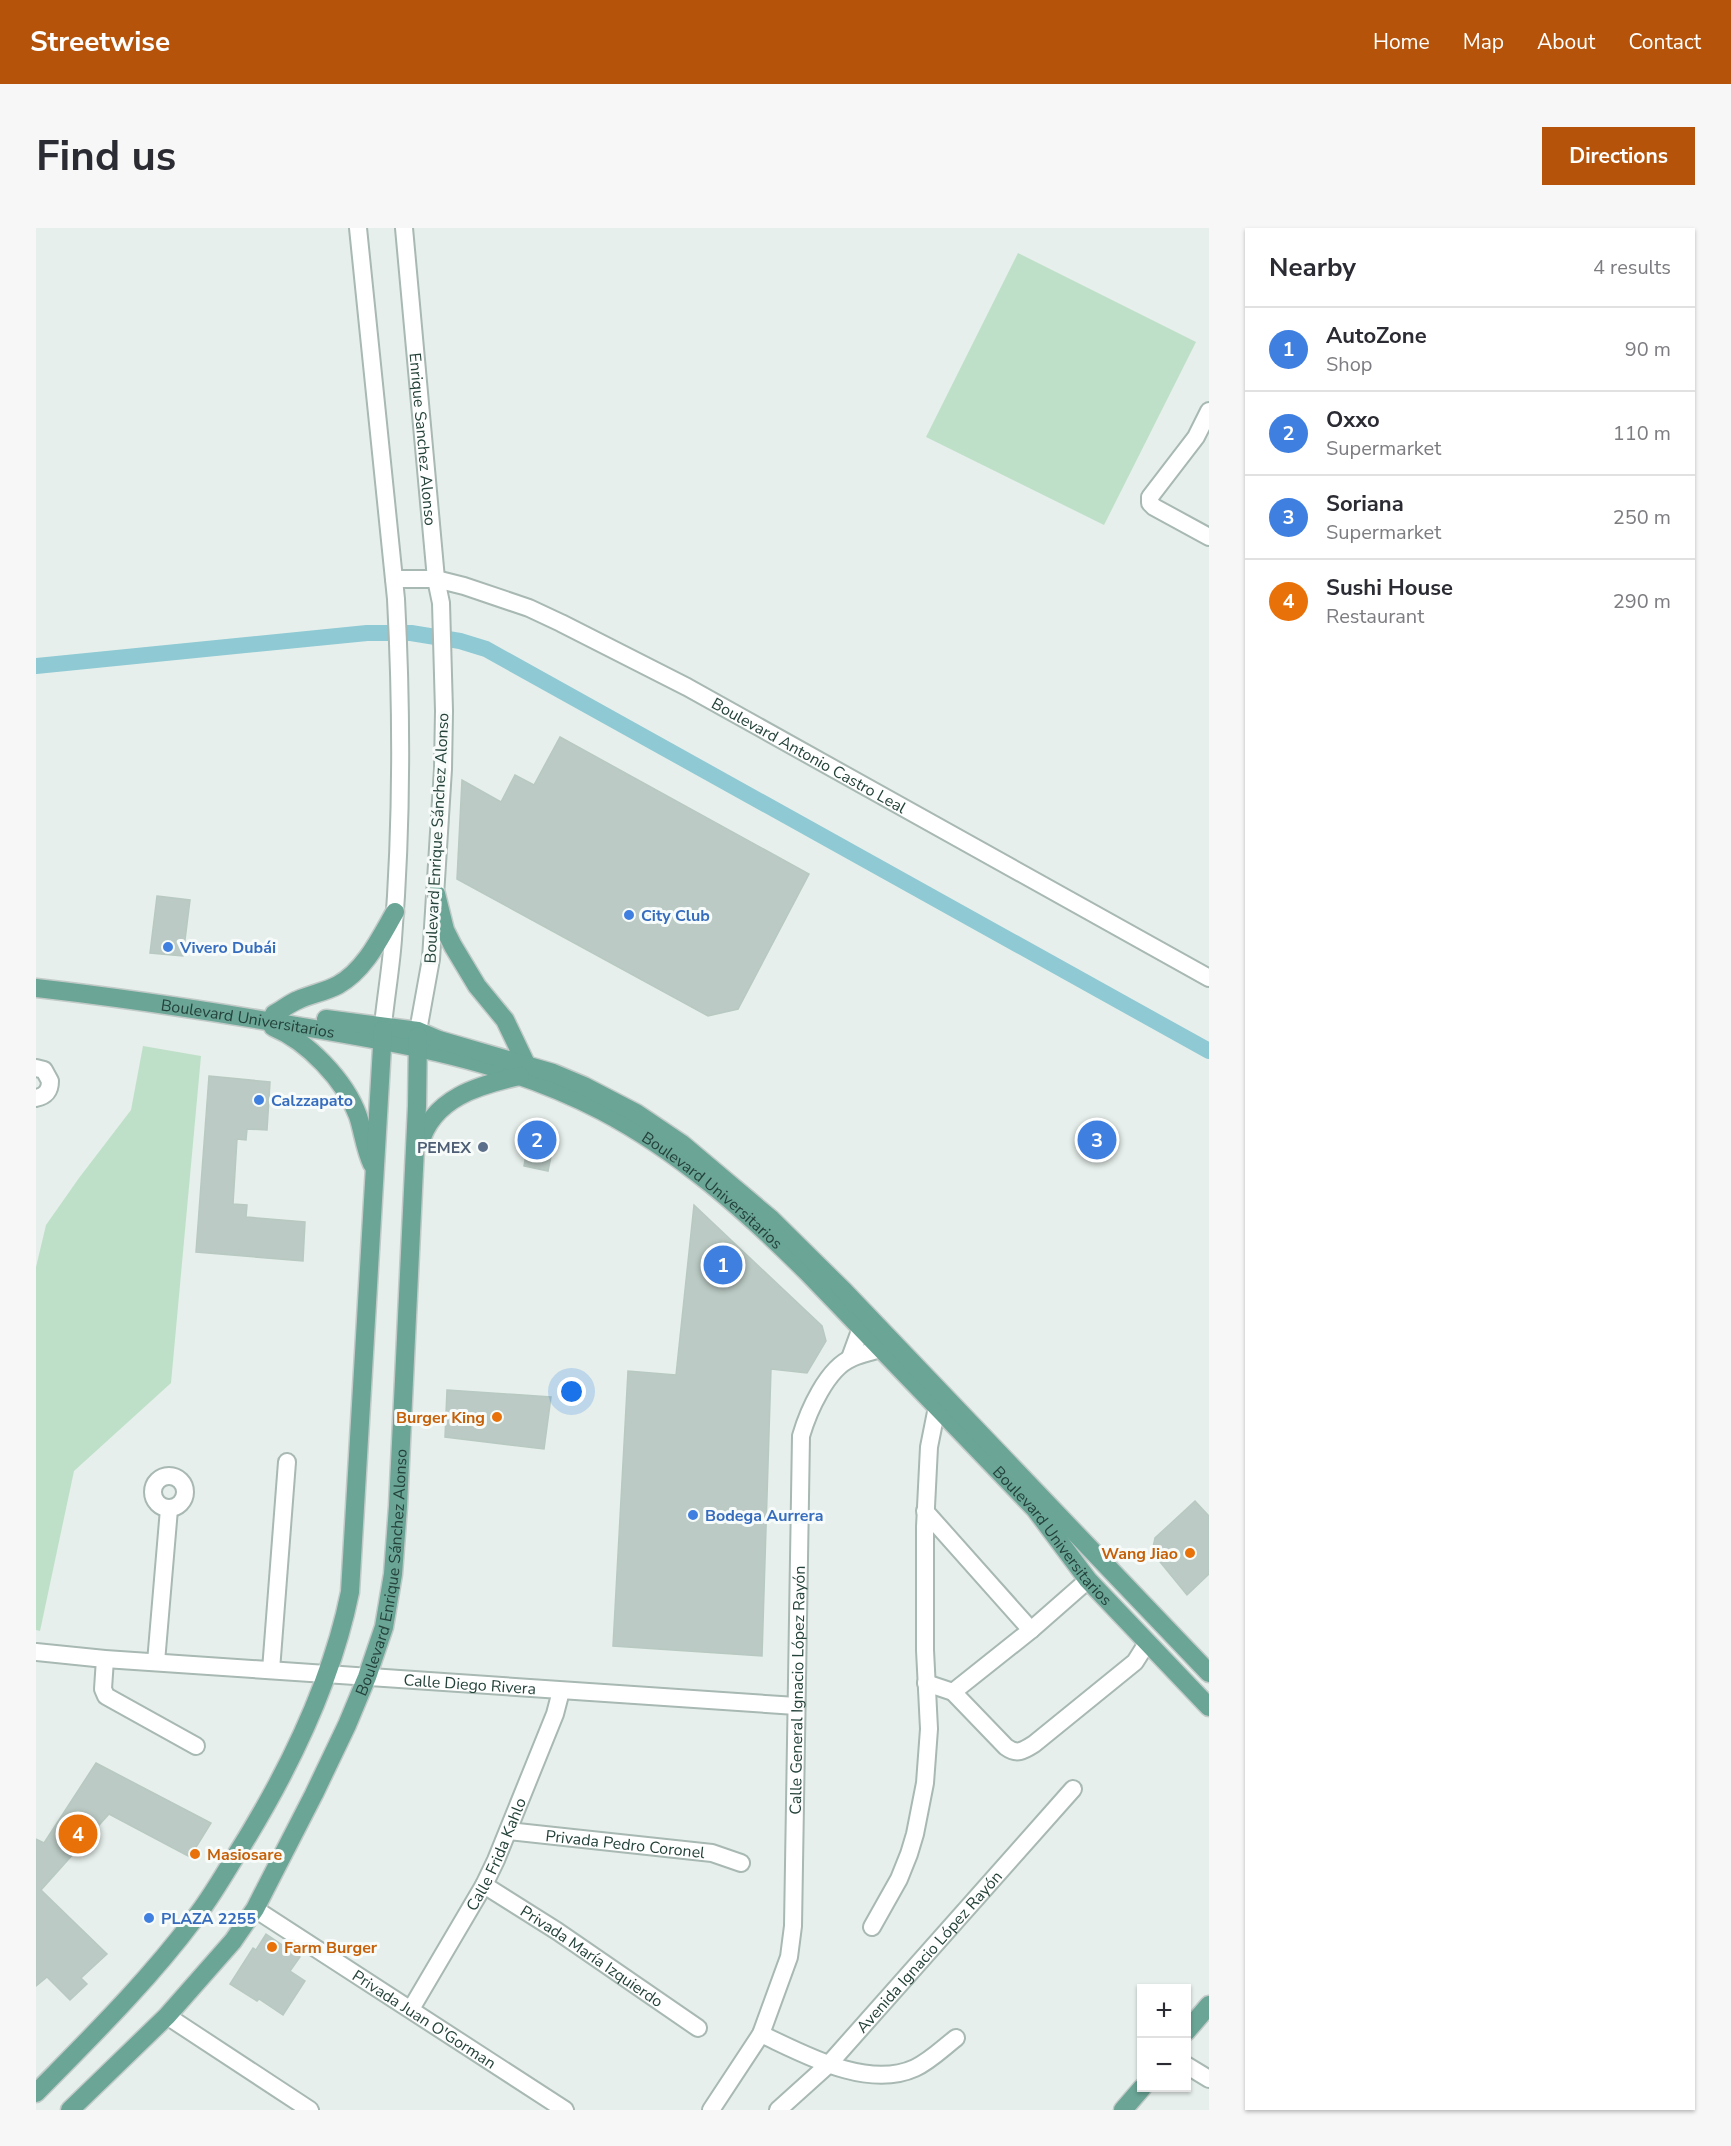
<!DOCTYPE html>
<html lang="en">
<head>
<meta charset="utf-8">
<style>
	body { margin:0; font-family:"Nunito Sans",sans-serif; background:#f7f7f7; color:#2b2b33 }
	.controls { position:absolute; right:18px; bottom:18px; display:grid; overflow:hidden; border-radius:0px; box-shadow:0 2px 4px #0004 }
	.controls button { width:54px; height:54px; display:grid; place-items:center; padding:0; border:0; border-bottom:2px solid #e1e1e2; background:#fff; color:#2b2b33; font:30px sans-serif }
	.you { position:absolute; left:536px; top:1164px; width:21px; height:21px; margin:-15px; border:4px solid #fff; border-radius:50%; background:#1a73e8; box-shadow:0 0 0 9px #1a73e833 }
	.badge { display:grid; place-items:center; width:39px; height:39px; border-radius:50%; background:#b45309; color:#fff; font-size:20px; font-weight:700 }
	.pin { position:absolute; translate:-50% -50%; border:3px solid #fff; box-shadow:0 2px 6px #0006 }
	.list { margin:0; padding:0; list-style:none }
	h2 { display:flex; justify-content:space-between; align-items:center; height:78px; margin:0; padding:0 24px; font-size:26px }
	h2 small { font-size:20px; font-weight:400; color:#7c7c81 }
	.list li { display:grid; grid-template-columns:39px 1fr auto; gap:18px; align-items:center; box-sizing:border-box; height:84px; padding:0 24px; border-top:2px solid #e1e1e2 }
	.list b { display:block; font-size:22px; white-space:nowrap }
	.list p { margin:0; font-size:20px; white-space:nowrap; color:#7c7c81 }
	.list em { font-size:20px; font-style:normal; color:#7c7c81 }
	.map { position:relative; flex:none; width:1173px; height:1882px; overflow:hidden; border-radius:0px }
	header { display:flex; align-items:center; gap:36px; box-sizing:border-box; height:84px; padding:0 30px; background:#b45309; color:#fff }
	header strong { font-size:28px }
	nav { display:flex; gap:33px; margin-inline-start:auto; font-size:21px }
	.intro { display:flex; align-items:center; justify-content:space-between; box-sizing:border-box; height:144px; padding:0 36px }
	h1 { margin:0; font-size:42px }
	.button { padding:15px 27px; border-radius:0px; background:#b45309; color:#fff; font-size:21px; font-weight:700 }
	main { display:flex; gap:36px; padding:0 36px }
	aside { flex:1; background:#fff; border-radius:0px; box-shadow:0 2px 4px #0004 }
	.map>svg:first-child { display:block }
	.green { fill:#bfe0c8 }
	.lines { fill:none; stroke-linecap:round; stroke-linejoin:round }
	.canal { stroke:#8ec9d4; stroke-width:16 }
	.building { fill:#bbcac4; stroke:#b8c9c2; stroke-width:1.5 }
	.minor-casing { stroke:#a8b8b2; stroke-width:20 }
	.major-casing { stroke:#c2cac8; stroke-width:21 }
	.minor { stroke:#fff; stroke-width:16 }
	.major { stroke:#6aa596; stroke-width:18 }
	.shop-dot { fill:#3f7fe0; stroke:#f7fbf9; stroke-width:2 }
	.service-dot { fill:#5c6f8a; stroke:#f7fbf9; stroke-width:2 }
	.food-dot { fill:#e8710a; stroke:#f7fbf9; stroke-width:2 }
	.labels { text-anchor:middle; stroke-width:6; stroke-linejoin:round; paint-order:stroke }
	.street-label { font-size:16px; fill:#24423a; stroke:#f7fbf9 }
	.shop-label { font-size:16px; font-weight:bold; fill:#366cbe; stroke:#f7fbf9; text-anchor:start }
	.service-label { font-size:16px; font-weight:bold; fill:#4e5e75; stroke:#f7fbf9; text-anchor:end }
	.food-label { font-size:16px; font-weight:bold; fill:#c56008; stroke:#f7fbf9; text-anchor:end }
</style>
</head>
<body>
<header>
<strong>Streetwise</strong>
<nav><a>Home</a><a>Map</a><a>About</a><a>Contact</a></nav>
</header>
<div class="intro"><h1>Find us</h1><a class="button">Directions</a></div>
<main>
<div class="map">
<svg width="1173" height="1882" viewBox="0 0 1173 1882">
	<rect width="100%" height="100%" fill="#e6efeb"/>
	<path class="green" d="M 982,25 L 1160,114 L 1068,297 L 890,209 Z
		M 107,818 L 165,828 L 135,1155 L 38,1243 L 4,1403 L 0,1402 L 0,1039 L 10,997 L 43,950 L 95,882 Z"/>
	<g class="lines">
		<path class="canal" d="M 0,438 L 331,405 L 375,405 L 424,413 L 450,421 L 1173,823"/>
	</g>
	<path class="building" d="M 524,509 L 773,646 L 702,781 L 672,788 L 421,651 L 426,552 L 465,574 L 479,547 L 498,557 Z
		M 121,668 L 154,672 L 147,728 L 114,725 Z
		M 173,848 L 234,854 L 231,902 L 211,901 L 210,912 L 201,911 L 197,976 L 211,977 L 210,989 L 269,994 L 267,1033 L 160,1024 Z
		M 502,900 L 520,904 L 512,943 L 488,938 L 494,905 Z
		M 658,977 L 786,1098 L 790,1113 L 771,1145 L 735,1141 L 726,1428 L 577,1418 L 592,1143 L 640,1147 Z
		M 411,1162 L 515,1169 L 508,1221 L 409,1209 Z
		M 1159,1273 L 1173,1288 L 1173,1346 L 1151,1367 L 1116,1324 L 1119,1310 Z
		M 60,1535 L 175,1595 L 154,1629 L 73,1586 L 5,1662 L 71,1726 L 45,1750 L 51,1756 L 34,1772 L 11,1749 L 0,1758 L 0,1611 L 8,1615 Z
		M 230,1706 L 264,1729 L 254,1743 L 269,1753 L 247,1787 L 223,1771 L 221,1773 L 194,1756 L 217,1720 L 220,1722 Z"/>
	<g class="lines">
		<defs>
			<g id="minor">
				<path d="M 322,0 L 360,371 C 366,484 366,598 357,711 C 355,739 350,768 347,797"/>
				<path id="s1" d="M 368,0 L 400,351 L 405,375 L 408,483 L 407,541 L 395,731 L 382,803"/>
				<path d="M 1173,183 L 1160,209 L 1114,269 L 1114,275 L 1118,279 L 1173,309"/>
				<path id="s2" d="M 358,351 L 400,351 L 428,358 L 493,380 L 525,395 L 651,459 L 1173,750"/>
				<path d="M 0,840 L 8,842 L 14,853 C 14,862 10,868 0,870"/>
				<path d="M 814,1130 L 825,1100 L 834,1093"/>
				<circle cx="133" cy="1264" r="16"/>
				<path d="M 889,1283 L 995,1402 L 917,1464"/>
				<path d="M 995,1402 L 1052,1352"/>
				<path id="s3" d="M 0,1424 L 69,1431 L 760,1478"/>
				<path d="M 69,1431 L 67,1461 L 70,1468 L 160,1518"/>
				<path d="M 120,1434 L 133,1281"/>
				<path d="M 235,1442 L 251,1234"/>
				<path d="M 890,1455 L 917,1464 L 970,1519 C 981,1527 987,1523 998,1516 L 1099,1434 L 1111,1415"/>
				<path id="s4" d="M 472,1603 L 676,1625 L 705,1635"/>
				<path id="s5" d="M 448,1657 L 521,1703 L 662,1800"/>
				<path id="s6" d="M 219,1681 L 529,1882"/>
				<path d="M 836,1699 L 863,1651 L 873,1626 L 879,1606 L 889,1555 L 893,1501 L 889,1422 L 889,1299 L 893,1219 L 901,1179"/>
				<path id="s7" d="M 375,1781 L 448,1657 L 460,1632 L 519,1486 L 525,1463"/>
				<path d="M 131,1788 L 274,1882"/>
				<path d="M 725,1806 C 768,1826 831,1862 879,1840 C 894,1833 907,1820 920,1810"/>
				<path d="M 1150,1837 L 1173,1851"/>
				<path id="s8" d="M 675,1882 L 725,1806 L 753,1729 L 757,1698 L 765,1208 C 772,1184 791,1140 816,1130 C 831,1123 841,1125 855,1114"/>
				<path id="s9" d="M 742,1882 L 793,1836 L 1037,1561"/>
			</g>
			<g id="major">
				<path d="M 400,666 L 409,702 L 417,718 L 441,758 L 469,792 L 490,836"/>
				<path id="s10" d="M 0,760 C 87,770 174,783 261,798 C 365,815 471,833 566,883 C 644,924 710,983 772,1045 L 999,1281 L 1052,1352 L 1173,1479"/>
				<path d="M 238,786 C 246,782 254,775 262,772 C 275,766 289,764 302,757 C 329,742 344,710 359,684"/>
				<path d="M 290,791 L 382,803 L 403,812 L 517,845 L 548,858 L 600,885 L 646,916 L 735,991 L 808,1063 L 1173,1445"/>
				<path d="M 237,799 C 271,813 309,852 322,888 C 327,903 329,921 336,936"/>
				<path d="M 384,916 C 396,870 443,857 484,848"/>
				<path d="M 1150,1804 L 1173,1777"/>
				<path d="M 0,1865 C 55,1809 112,1753 159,1690 C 174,1671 186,1650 199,1629 C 250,1548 295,1458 314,1364 L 347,802"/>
				<path id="s11" d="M 34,1882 L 131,1788 L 197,1713 L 219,1681 L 278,1566 L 311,1497 L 331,1449 L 348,1399 L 357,1346 L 362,1278 L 381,878 L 382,808"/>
				<path d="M 1087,1882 L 1106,1860"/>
			</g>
		</defs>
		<use href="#minor" class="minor-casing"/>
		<use href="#major" class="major-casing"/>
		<use href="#minor" class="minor"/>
		<use href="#major" class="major"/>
	</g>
	<g class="shop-dot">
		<circle cx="593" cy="687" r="6"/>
		<circle cx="132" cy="719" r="6"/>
		<circle cx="223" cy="872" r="6"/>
		<circle cx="657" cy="1287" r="6"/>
		<circle cx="113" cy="1690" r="6"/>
	</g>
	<circle class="service-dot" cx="447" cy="919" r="6"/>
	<g class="food-dot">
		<circle cx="461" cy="1189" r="6"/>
		<circle cx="1154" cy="1325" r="6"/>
		<circle cx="159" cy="1626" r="6"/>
		<circle cx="236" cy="1719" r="6"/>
	</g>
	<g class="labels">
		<g class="street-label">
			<text dy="6" stroke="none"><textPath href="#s1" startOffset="212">Enrique Sanchez Alonso</textPath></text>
			<text dy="6" stroke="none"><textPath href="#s2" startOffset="456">Boulevard Antonio Castro Leal</textPath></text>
			<text transform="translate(400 610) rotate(-87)" y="6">Boulevard Enrique Sánchez Alonso</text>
			<text dy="6" stroke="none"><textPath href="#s10" startOffset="214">Boulevard Universitarios</textPath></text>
			<text dy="6" stroke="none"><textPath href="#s10" startOffset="718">Boulevard Universitarios</textPath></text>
			<text dy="6" stroke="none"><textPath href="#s10" startOffset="1204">Boulevard Universitarios</textPath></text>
			<text dy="6" stroke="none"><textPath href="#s11" startOffset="638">Boulevard Enrique Sánchez Alonso</textPath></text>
			<text dy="6" stroke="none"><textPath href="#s3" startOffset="435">Calle Diego Rivera</textPath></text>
			<text dy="6" stroke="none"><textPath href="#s8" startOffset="440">Calle General Ignacio López Rayón</textPath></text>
			<text dy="6" stroke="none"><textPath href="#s4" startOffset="118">Privada Pedro Coronel</textPath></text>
			<text dy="6" stroke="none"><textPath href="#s7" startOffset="177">Calle Frida Kahlo</textPath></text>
			<text dy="6" stroke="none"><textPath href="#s9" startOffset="219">Avenida Ignacio López Rayón</textPath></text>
			<text dy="6" stroke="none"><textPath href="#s5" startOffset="129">Privada María Izquierdo</textPath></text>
			<text dy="6" stroke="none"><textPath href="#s6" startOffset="202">Privada Juan O'Gorman</textPath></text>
		</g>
		<g class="shop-label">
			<text x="605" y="693">City Club</text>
			<text x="144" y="725">Vivero Dubái</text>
			<text x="235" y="878">Calzzapato</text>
			<text x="669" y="1293">Bodega Aurrera</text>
			<text x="125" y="1696">PLAZA 2255</text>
		</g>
		<g class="service-label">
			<text x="435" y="925">PEMEX</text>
		</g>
		<g class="food-label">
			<text x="449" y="1195">Burger King</text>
			<text x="1142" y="1331">Wang Jiao</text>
			<text x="171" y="1632" text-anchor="start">Masiosare</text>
			<text x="248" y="1725" text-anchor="start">Farm Burger</text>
		</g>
	</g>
</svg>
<div class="controls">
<button>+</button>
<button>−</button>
</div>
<div class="you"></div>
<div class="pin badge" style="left:687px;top:1037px;background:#3f7fe0">1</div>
<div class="pin badge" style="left:501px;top:912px;background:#3f7fe0">2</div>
<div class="pin badge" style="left:1061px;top:912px;background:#3f7fe0">3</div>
<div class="pin badge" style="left:42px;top:1606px;background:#e8710a">4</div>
</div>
<aside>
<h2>Nearby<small>4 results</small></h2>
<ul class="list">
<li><span class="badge" style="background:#3f7fe0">1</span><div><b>AutoZone</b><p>Shop</p></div><em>90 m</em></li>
<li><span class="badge" style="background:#3f7fe0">2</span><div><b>Oxxo</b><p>Supermarket</p></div><em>110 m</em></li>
<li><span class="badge" style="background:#3f7fe0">3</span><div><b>Soriana</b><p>Supermarket</p></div><em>250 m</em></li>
<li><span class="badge" style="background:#e8710a">4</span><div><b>Sushi House</b><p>Restaurant</p></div><em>290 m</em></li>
</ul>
</aside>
</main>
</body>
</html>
